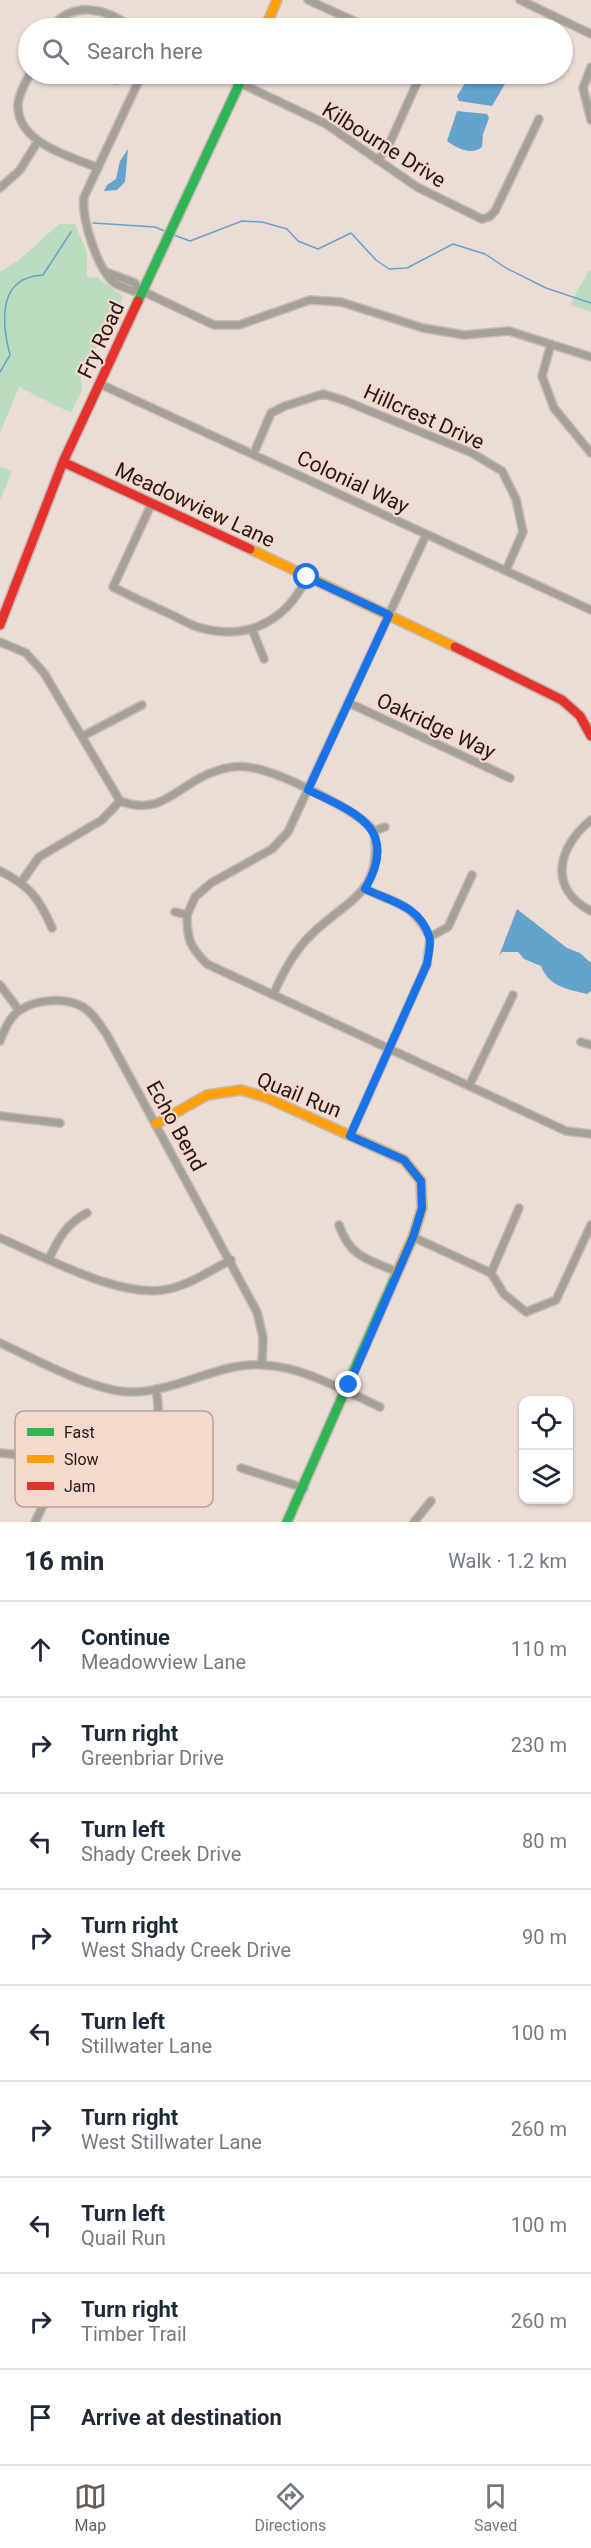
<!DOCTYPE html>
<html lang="en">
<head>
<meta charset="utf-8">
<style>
	body { margin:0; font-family:Roboto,sans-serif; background:#f2f2f3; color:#1f2937 }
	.controls { position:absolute; right:18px; bottom:18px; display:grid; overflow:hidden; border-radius:12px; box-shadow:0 2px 4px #0004 }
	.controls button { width:54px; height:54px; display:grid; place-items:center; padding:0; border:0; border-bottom:2px solid #e0e1e3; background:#fff; color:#1f2937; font:30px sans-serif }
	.stop { position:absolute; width:18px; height:18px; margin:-14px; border:4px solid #1a73e8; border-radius:50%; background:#fff }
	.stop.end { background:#1a73e8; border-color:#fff; box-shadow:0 2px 6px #0008 }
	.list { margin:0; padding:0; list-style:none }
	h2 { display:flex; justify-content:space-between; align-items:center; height:78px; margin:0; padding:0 24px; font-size:26px }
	h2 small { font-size:20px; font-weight:400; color:#747a83 }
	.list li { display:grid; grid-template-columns:39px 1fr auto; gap:18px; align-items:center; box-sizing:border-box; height:96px; padding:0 24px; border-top:2px solid #e0e1e3 }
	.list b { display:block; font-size:22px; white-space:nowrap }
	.list p { margin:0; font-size:20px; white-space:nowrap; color:#747a83 }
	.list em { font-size:20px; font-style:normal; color:#747a83 }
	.icon { flex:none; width:33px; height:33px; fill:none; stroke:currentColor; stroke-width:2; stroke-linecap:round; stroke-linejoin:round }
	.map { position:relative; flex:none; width:591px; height:1522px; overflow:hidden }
	.search { position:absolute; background:#fff; box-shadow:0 2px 4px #0004; left:18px; right:18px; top:18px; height:66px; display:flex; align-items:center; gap:15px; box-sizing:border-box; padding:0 21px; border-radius:33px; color:#747a83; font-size:22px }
	.sheet { height:942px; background:#fff }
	nav { display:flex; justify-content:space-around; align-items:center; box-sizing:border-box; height:84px; border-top:2px solid #e0e1e3; background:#fff; font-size:16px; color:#747a83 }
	nav a { display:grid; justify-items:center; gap:3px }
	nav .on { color:#695d59 }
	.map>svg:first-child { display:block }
	.green { fill:#b9ddbe }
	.water { fill:#64a3cc }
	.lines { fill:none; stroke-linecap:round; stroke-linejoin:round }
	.stream { stroke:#64a3cc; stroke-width:1.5 }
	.street-casing { stroke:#c6bab5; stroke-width:10 }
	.fast-casing { stroke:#c6bab5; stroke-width:12 }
	.slow-casing { stroke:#c6bab5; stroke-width:12 }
	.jam-casing { stroke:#c6bab5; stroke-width:12 }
	.street { stroke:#a6a197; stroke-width:7 }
	.fast { stroke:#30b455; stroke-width:9 }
	.slow { stroke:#ff9f0a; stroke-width:9 }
	.jam { stroke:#e5322d; stroke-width:9 }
	.route { stroke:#1a73e8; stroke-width:8 }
	.labels { text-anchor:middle; stroke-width:4.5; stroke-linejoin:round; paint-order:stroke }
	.street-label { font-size:21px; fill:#231915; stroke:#f5d9cd }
	.key { fill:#f5d9cd; stroke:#b69f96; stroke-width:1.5 }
	.key-label { font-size:16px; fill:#231915 }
</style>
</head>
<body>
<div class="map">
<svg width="591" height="1522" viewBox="0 0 591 1522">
	<rect width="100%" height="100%" fill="#ecdcd6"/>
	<path class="green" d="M 59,224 L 75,224 L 87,252 L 87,277 L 98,278 L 120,294 L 123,296 L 115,318 L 89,359 L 81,378 L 82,390 L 71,413 L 19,387 L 0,433 L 0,272 L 19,260 Z
		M 589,270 L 591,271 L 591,312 L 570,305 Z
		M 0,466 L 12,471 L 0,500 Z"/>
	<path class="water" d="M 93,74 L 120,74 L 122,77 L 117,85 L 92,76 Z
		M 471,74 L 514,74 L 505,84 L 492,106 L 459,101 L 457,96 Z
		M 457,111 L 487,114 L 489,118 L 483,134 L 482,147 C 472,156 456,148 447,141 Z
		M 128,149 L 125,182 L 117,190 L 104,191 L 107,185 L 116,179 L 120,161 Z
		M 517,909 L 567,948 L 580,953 L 591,963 L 591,991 L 587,994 C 567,989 549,987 541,966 L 524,959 L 518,952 L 502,952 L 499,956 Z"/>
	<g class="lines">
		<path class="stream" d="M 93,223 L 155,227 L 167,232
			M 174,235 L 190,241 L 242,221 L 262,222 L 287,229 L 298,241 L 318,249 L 351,233 L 376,260 L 389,269 L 407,268 L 453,244 L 485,254 L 506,268 L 546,288 L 591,303
			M 0,372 L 10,355 C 0,317 0,277 43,275 L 71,232"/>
		<defs>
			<path id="street" d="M 308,0 L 369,28
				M 520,0 L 591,34
				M 51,28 C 73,0 106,8 133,28
				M 591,67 L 583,88 L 591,120
				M 30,74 C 25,83 19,93 18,104 C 16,143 70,156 98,168
				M 240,83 L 326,124 L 417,187 L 482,219 L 489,217 L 495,211 L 539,119
				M 377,160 L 387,149 L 421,74
				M 0,188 L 20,170 L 38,141
				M 106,272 L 135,283 L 138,289 L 214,325 L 239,325 L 310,300 L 341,302 L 423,328 L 464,335 L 509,331 L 591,357
				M 138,289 L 133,291 C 127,288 117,286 112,281 C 97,266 81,218 84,197 L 142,74
				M 551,344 L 542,376 L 554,408 L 591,453
				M 100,384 L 591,610
				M 254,453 L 271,413 L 285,406 L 323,394 L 343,400 L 472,453 L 502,471 L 516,499 L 523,532 L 506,570
				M 151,505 L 113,587 C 132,597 152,606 172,615 C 181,619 191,626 201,628 C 249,641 287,620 307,577
				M 252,629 L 264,659
				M 0,642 L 26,653 L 44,673 L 120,801 C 164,818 179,782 216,771 C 228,767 241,765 253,768 C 281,773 357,810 374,831
				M 349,703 L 510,778
				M 83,736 L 142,705
				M 591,820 C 558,847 547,888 591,911
				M 0,871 C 30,886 39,898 52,928
				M 22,881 L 39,857 L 102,820 L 120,801
				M 365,889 C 399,905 411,902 430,937
				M 175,912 L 187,915 C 187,940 190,947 207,964 L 566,1131 L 591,1134
				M 187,915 L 195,897 L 211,883 L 272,849 L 288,832 L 426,535
				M 430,937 L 448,927 L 472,875
				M 0,985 L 19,1010
				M 273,995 C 282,975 291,957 306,940 C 343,900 384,897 374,831 L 385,827
				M 0,1041 C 4,1030 10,1016 20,1010 C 37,999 66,997 83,1007 C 94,1014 100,1025 107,1035 L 257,1312 L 263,1337 L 262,1364
				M 581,1042 L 591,1045
				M 469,1086 L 513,995
				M 0,1116 L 60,1123
				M 350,1136 L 427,964 L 430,937
				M 339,1225 C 350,1257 368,1260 398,1272
				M 413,1237 L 491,1273 L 504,1294 L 526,1312 L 556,1300 L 591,1225
				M 0,1238 C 45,1257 122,1300 169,1289 C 191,1284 211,1270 231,1260
				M 49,1259 C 58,1239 67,1223 87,1213
				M 491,1273 L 519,1208
				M 0,1343 C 36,1359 93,1392 132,1392 C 166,1392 200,1374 234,1367 C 286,1356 334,1386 380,1407
				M 0,1453 C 7,1454 16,1454 23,1456 C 43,1464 61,1477 82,1480 C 143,1489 166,1441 156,1389
				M 241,1468 L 304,1488
				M 35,1522 L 59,1473
				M 414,1522 L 431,1501"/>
			<path id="fast" d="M 138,301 L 244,74
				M 287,1522 L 395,1277"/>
			<path id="slow" d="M 265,28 L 277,0
				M 250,549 L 455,647
				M 156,1124 L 207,1095 L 241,1090 L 265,1097 L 404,1160 L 421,1181 L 422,1208 L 413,1237 L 395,1277"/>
			<path id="jam" d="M 63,462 L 250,549
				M 0,625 L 63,462 L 138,301
				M 455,647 L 562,700 L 580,716 L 591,736"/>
		</defs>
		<use href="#street" class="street-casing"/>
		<use href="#fast" class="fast-casing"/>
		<use href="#slow" class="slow-casing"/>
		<use href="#jam" class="jam-casing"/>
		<use href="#street" class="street"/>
		<use href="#fast" class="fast"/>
		<use href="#slow" class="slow"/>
		<use href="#jam" class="jam"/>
	</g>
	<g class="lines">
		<path class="route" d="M 307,577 L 389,615 L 308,790 C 354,812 401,828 365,889 C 390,901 420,906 429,936 C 432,943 428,956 427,964 L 350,1136 L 404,1160 L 421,1181 L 422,1208 L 413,1237 L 349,1385"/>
	</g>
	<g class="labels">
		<g class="street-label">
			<text transform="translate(384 145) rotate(32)" y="7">Kilbourne Drive</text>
			<text transform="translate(101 340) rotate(-65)" y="7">Fry Road</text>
			<text transform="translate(424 417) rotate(24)" y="7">Hillcrest Drive</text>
			<text transform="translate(353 482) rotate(25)" y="7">Colonial Way</text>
			<text transform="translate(195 505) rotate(25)" y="7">Meadowview Lane</text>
			<text transform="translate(436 726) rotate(25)" y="7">Oakridge Way</text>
			<text transform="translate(299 1095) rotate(22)" y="7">Quail Run</text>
			<text transform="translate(176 1126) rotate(61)" y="7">Echo Bend</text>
		</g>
	</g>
	<rect x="15" y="1411" width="198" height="96" rx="9" class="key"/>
	<rect x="27" y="1428" width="27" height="8" fill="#30b455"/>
	<rect x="27" y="1455" width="27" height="8" fill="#ff9f0a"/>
	<rect x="27" y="1482" width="27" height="8" fill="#e5322d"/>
	<g class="key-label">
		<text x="64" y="1438">Fast</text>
		<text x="64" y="1465">Slow</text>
		<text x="64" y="1492">Jam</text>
	</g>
</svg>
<div class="controls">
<button><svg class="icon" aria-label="locate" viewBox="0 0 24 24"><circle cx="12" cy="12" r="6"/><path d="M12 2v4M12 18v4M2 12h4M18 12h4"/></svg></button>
<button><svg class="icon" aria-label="layers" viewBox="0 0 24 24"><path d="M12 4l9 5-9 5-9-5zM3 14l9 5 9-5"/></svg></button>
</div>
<div class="stop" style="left:307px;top:577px"></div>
<div class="stop end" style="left:349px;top:1385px"></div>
<div class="search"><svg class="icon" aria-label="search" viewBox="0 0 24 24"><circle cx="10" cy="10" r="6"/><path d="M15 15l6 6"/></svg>Search here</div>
</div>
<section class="sheet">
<h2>16 min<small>Walk · 1.2 km</small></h2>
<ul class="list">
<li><svg class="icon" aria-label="ahead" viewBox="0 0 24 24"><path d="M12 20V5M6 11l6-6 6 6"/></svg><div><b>Continue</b><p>Meadowview Lane</p></div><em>110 m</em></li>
<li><svg class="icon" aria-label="right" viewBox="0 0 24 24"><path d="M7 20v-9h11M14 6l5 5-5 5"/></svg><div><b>Turn right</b><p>Greenbriar Drive</p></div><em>230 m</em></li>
<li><svg class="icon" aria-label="left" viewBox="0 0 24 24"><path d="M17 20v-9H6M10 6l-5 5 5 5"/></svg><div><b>Turn left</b><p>Shady Creek Drive</p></div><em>80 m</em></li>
<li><svg class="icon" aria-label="right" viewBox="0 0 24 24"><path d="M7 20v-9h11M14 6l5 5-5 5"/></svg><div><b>Turn right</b><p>West Shady Creek Drive</p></div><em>90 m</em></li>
<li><svg class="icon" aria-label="left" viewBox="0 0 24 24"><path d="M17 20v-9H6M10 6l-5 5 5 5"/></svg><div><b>Turn left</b><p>Stillwater Lane</p></div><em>100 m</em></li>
<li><svg class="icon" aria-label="right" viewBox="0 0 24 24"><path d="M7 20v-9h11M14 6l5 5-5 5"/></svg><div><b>Turn right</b><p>West Stillwater Lane</p></div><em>260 m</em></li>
<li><svg class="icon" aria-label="left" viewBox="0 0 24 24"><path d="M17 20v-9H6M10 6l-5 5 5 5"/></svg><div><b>Turn left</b><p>Quail Run</p></div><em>100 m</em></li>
<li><svg class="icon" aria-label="right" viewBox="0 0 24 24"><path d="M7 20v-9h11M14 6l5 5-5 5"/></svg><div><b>Turn right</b><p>Timber Trail</p></div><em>260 m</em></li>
<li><svg class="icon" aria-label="arrive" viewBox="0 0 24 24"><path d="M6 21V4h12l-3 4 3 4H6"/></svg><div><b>Arrive at destination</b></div></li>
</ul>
</section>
<nav>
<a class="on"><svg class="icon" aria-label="map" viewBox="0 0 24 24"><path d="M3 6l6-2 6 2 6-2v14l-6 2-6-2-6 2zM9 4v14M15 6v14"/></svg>Map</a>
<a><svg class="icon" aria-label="directions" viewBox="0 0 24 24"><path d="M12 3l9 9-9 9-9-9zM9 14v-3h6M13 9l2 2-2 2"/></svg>Directions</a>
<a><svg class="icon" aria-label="saved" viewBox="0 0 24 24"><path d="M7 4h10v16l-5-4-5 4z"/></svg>Saved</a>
</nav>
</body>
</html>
